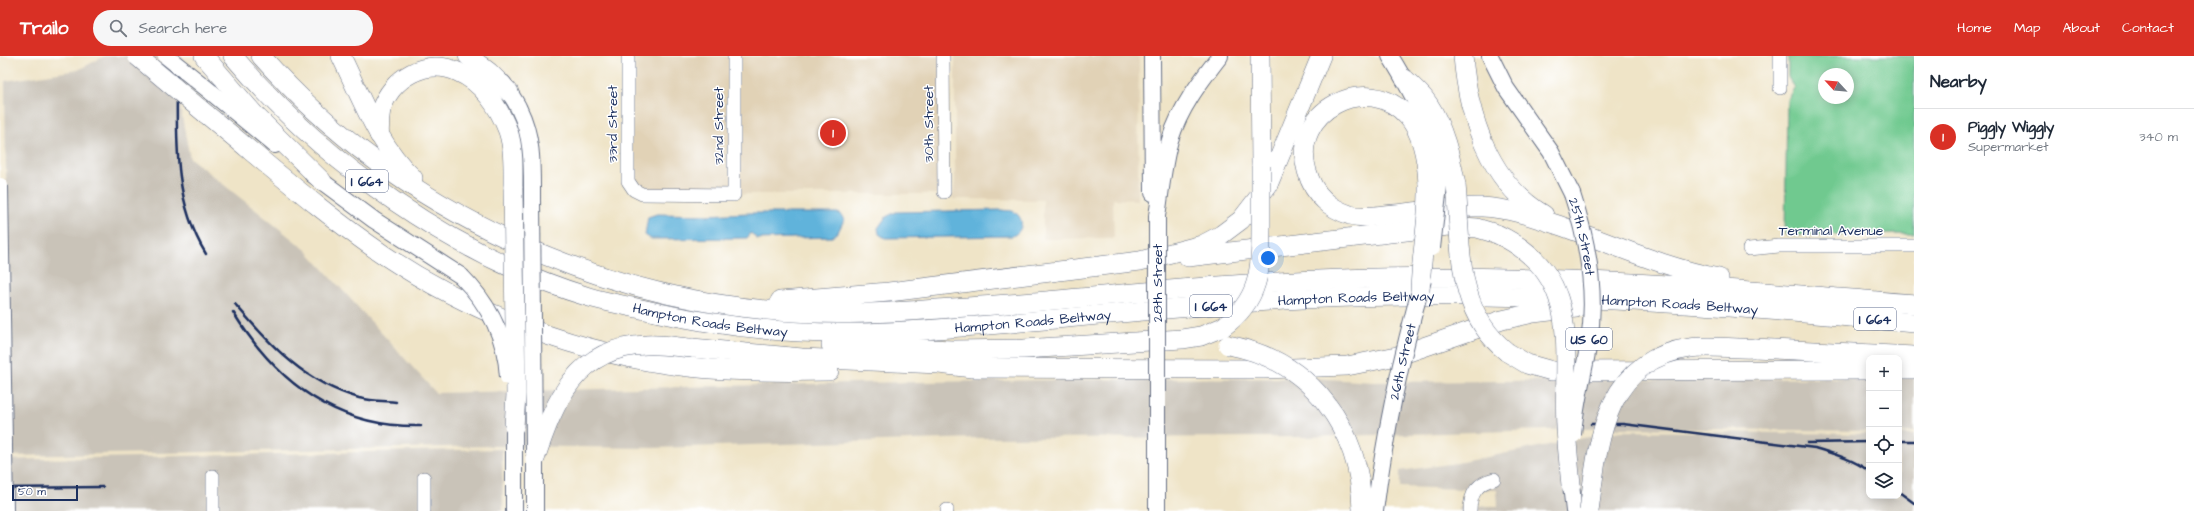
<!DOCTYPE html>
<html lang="en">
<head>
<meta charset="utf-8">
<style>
	body { margin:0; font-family:"Architects Daughter",sans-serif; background:#f6f6f7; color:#1f2937 }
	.controls { position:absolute; right:12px; bottom:12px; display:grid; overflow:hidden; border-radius:8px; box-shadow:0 2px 10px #0003 }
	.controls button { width:36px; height:36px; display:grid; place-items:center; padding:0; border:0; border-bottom:1px solid #e0e1e3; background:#fff; color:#1f2937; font:20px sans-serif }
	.compass { position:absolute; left:1818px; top:12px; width:36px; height:36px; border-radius:50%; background:#fff; box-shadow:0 2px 10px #0003; rotate:296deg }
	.scale { position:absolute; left:12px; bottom:10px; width:66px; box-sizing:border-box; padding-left:4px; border:2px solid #1b2f5e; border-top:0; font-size:11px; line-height:14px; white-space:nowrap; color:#1b2f5e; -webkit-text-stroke:3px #fff; paint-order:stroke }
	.you { position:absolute; left:1268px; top:202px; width:14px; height:14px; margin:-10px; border:3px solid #fff; border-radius:50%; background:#1a73e8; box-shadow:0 0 0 6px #1a73e833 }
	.badge { display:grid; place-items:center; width:26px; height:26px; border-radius:50%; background:#d93025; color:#fff; font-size:13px; font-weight:700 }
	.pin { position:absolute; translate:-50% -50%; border:2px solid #fff; box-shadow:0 1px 4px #0006 }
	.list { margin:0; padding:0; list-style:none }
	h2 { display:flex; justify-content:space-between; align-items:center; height:52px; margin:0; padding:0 16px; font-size:17px }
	h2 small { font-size:13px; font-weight:400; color:#747a83 }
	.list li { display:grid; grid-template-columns:26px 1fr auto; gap:12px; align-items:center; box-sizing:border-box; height:56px; padding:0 16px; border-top:1px solid #e0e1e3 }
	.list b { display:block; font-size:15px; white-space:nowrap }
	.list p { margin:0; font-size:13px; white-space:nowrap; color:#747a83 }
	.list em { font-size:13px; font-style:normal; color:#747a83 }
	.icon { flex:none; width:22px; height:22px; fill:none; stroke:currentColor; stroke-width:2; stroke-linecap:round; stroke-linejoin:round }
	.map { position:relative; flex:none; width:1914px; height:455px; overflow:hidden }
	header { display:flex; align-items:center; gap:24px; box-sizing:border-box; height:56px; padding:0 20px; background:#d93025; color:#fff }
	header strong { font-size:19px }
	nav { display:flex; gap:22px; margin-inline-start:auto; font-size:14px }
	.search { width:280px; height:36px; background:#f6f6f7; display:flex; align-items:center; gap:10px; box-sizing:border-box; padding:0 14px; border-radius:22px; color:#747a83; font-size:15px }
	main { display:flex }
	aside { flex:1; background:#fff }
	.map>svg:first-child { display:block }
	.built { fill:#e1d2b6 }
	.industrial { fill:#c9c3b8 }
	.green { fill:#70c98f; stroke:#467c76; fill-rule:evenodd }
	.water { fill:#60b3db; stroke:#3e719c }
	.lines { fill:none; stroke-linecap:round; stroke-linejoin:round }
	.minor-casing { stroke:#656e83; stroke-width:14 }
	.major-casing { stroke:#656e83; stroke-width:18 }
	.highway-casing { stroke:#656e83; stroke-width:20 }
	.minor { stroke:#fff; stroke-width:13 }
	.major { stroke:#fff; stroke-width:16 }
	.highway { stroke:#fff; stroke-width:19 }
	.rail { stroke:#1b2f5e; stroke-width:2.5 }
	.major-bridge-casing { stroke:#656e83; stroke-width:18; stroke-linecap:butt }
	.highway-bridge-casing { stroke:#656e83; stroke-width:20; stroke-linecap:butt }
	.major-bridge { stroke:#fff; stroke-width:16 }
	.highway-bridge { stroke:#fff; stroke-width:19 }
	.labels { text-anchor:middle; stroke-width:3; stroke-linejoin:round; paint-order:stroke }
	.shield { fill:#fff; stroke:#5f6d8e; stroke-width:1 }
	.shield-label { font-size:13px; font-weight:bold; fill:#1b2f5e }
	.street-label { font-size:14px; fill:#1b2f5e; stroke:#fff }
</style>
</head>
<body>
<header>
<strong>Trailo</strong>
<div class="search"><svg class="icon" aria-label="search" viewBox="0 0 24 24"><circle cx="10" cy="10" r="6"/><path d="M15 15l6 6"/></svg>Search here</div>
<nav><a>Home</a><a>Map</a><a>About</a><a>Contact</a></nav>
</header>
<main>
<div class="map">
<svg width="1914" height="455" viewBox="0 0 1914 455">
	<rect width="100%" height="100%" fill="#fff"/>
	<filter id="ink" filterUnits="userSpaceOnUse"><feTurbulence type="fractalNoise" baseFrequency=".025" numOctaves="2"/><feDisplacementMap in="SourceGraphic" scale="8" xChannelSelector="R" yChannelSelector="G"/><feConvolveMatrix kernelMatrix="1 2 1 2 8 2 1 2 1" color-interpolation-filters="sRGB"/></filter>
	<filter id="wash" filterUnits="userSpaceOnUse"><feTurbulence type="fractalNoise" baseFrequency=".012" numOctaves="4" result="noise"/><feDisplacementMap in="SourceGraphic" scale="16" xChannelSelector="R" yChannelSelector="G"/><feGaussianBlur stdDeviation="0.9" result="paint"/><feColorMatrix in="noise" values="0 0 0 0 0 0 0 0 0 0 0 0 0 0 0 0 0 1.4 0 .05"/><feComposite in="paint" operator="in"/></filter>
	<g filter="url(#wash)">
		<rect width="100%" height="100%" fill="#efe4c7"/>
		<path class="built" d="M 629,0 L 943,0 L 944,138 L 640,138 L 628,121 Z
			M 955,0 L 1139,0 L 1138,144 L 1113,143 L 1114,182 L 1043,183 L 1043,144 L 952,143 L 955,126 Z"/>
		<path class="industrial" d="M 105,0 L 182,0 L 181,56 L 190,102 L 306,194 L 436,337 L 851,327 L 1138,323 L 1312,322 L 1373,326 L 1869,322 L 1869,375 L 1616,372 L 1304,381 L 978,382 L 654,392 L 493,390 L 9,400 L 5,25 L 78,14 Z
			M 1899,321 L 1914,321 L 1914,376 L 1899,376 Z
			M 1620,375 L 1869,378 L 1869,440 L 1899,440 L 1899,379 L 1914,379 L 1914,455 L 1459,455 L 1459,450 L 1498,450 L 1497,434 L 1400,431 L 1400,415 L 1457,407 Z
			M 502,393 L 503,455 L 0,455 L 0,404 Z"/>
		<path class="green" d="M 1788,0 L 1914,0 L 1914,178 L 1785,179 L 1787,44 L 1794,32 L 1788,21 ZM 1824,18 L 1848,18 L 1848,42 L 1824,42 Z"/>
		<path class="water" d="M 1002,154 C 1005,155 1009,154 1012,155 C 1025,160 1024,176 1012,180 L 885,182 L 879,178 L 878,172 L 886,161 L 896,156 Z
			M 749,157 L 837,157 L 841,158 L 844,164 L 838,176 L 832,181 L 757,183 L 751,177 L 747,182 L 651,183 L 645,179 L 648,161 L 657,158 L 707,159 Z"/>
	</g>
	<g filter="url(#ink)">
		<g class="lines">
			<defs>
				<path id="minor" d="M 628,0 L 628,125 L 634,134 L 642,138 L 734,139 L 734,0
					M 943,0 L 944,136
					M 1780,0 L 1780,32
					M 1749,193 L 1779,190 L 1914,190
					M 213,420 L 213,455
					M 424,455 L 424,422
					M 947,455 L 947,454
					M 1470,455 C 1470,438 1477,427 1494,423"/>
				<path id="major" d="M 1152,0 L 1153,137
					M 1390,0 C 1414,39 1437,81 1439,129
					M 1490,0 L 1506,32 L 1551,96 L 1572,138
					M 503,27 C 508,35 515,44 519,53 C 533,81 532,110 532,141
					M 211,36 L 275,89
					M 312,118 L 374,164 L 461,220
					M 1157,160 C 1161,135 1163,109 1170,84 C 1180,52 1199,27 1220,0
					M 514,371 L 514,455
					M 535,403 L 535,455
					M 1571,429 L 1574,455"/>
				<g id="highway">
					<path d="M 204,0 L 255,59 L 322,125"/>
					<path id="s1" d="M 233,0 C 322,106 456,201 589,241 C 606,246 624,249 641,253 C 710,269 780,278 852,277 C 893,277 934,273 976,270 C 1085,261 1194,249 1303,243 C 1507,233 1711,247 1914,267"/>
					<path d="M 261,0 C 399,156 605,250 813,257 C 874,259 935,253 995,249 C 1111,240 1226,227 1342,223 C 1533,216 1723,232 1914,248"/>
					<path d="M 341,0 C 362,43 378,89 413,122"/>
					<path d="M 468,0 L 489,16 L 509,36"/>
					<path d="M 1260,0 L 1261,110"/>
					<path d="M 1463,0 C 1468,60 1489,127 1544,159"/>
					<path d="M 1405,23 C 1411,29 1418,35 1424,42 C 1442,64 1451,102 1456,129"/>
					<path d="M 206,58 C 265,106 322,157 384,199 C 474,259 582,299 689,311 C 736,316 782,316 829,315"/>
					<path d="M 379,79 C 380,71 379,62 381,54 C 391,22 426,1 458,16 C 482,26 499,51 508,75 C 514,93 513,113 513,132"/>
					<path d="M 1428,128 C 1427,107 1423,78 1408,61 C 1368,14 1289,55 1307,115 C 1310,126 1315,136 1324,144 C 1331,151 1341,156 1350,159 C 1364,163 1380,159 1394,158 C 1423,155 1453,150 1482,151 C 1507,152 1531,160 1555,168 C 1609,186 1663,212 1719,222"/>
					<path d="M 1188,201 L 1448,170 L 1477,172 L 1497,178"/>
					<path d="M 780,245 L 889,236 L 1140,205 L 1202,189 L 1221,179 L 1241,164 L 1268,129 L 1321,0"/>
					<path d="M 831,289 L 953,294 L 1024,293 L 1182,283 L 1201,280 L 1223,271"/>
					<path d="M 692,292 L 802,302 L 939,308 L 972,312 L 1264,313 L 1347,310 L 1397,300 L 1502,264 L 1533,257 L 1576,252"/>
					<path d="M 1754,292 L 1914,300"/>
					<path d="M 1507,296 L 1527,308 L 1552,315 L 1869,314"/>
					<path d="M 1899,313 L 1914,313"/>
				</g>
			</defs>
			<use href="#minor" class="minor-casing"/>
			<use href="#major" class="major-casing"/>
			<use href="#highway" class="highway-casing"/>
			<use href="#minor" class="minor"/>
			<use href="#major" class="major"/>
			<use href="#highway" class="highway"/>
			<path class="rail" d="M 177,0 C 178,67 169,138 206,198
				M 235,248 C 272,290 303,326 359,342 C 371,345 384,345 396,346
				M 233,256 C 276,326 337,372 421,370
				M 1591,368 L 1623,368 L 1815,392 C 1834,398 1852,403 1869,415
				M 1899,385 L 1914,385
				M 1807,387 L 1869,386
				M 0,432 L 103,431
				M 1899,436 L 1914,447"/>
			<defs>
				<g id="major-bridge">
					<path d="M 166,0 L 211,36"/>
					<path d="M 0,130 L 5,455"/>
					<path id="s2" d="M 1572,138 C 1588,186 1597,235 1589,286 C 1584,317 1575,347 1573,379"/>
					<path d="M 532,141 L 534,397"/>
					<path d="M 1157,160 L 1157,455"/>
					<path d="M 1432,192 L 1439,129"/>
					<path d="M 461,220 C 489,248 506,281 508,321"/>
					<path id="s3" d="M 1375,455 C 1385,376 1401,300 1423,224"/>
				</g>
				<path id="highway-bridge" d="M 137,0 L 206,58
					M 1456,129 C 1462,190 1454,254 1507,296
					M 513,132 L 516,338 L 514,371
					M 1497,178 C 1585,219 1562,294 1566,371 C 1567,390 1569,409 1571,429
					M 1420,235 C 1421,199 1429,164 1428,128
					M 1223,271 C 1260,244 1261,214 1261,171 C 1261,151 1261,130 1261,110
					M 1228,289 C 1311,304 1361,373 1362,455
					M 535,403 C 554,346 576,291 646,289 C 661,288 677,291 692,292
					M 1589,455 C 1598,386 1604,304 1690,292 C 1711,289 1733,293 1754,292"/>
			</defs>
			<use href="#major-bridge" class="major-bridge-casing"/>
			<use href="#highway-bridge" class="highway-bridge-casing"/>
			<use href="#major-bridge" class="major-bridge"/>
			<use href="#highway-bridge" class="highway-bridge"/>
		</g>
	</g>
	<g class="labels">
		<g class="shield">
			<rect x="346" y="114" width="42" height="22" rx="3"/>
			<rect x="1190" y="239" width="42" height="22" rx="3"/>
			<rect x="1854" y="252" width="42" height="22" rx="3"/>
			<rect x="1566" y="272" width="46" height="22" rx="3"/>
		</g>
		<g class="shield-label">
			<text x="367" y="130">I 664</text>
			<text x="1211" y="255">I 664</text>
			<text x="1875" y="268">I 664</text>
			<text x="1589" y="288">US 60</text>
		</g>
		<g class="street-label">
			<text transform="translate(612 68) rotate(-90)" y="5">33rd Street</text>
			<text transform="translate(928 68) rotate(-90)" y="5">30th Street</text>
			<text transform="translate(718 70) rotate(-90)" y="5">32nd Street</text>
			<text x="1831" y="179">Terminal Avenue</text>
			<text dy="5" stroke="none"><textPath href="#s2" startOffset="44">25th Street</textPath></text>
			<text transform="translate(1157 227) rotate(-90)" y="5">28th Street</text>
			<text dy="5" stroke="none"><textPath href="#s1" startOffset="1207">Hampton Roads Beltway</textPath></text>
			<text dy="5" stroke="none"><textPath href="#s1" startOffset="1531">Hampton Roads Beltway</textPath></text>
			<text dy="5" stroke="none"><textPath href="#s1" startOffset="559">Hampton Roads Beltway</textPath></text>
			<text dy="5" stroke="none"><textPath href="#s1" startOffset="883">Hampton Roads Beltway</textPath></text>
			<text dy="5" stroke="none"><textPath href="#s3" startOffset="152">26th Street</textPath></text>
		</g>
	</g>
</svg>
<div class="controls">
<button>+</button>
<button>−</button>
<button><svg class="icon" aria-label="locate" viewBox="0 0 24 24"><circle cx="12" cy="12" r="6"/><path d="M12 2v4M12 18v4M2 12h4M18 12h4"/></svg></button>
<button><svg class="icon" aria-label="layers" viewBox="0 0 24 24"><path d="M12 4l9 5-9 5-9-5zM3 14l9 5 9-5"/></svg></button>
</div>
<svg class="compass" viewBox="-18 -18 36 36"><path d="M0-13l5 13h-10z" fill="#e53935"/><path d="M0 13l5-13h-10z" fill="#747a83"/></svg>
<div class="scale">50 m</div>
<div class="you"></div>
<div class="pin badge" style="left:833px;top:77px">1</div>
</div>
<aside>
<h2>Nearby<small></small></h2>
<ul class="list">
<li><span class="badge">1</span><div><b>Piggly Wiggly</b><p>Supermarket</p></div><em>340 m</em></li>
</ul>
</aside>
</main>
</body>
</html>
